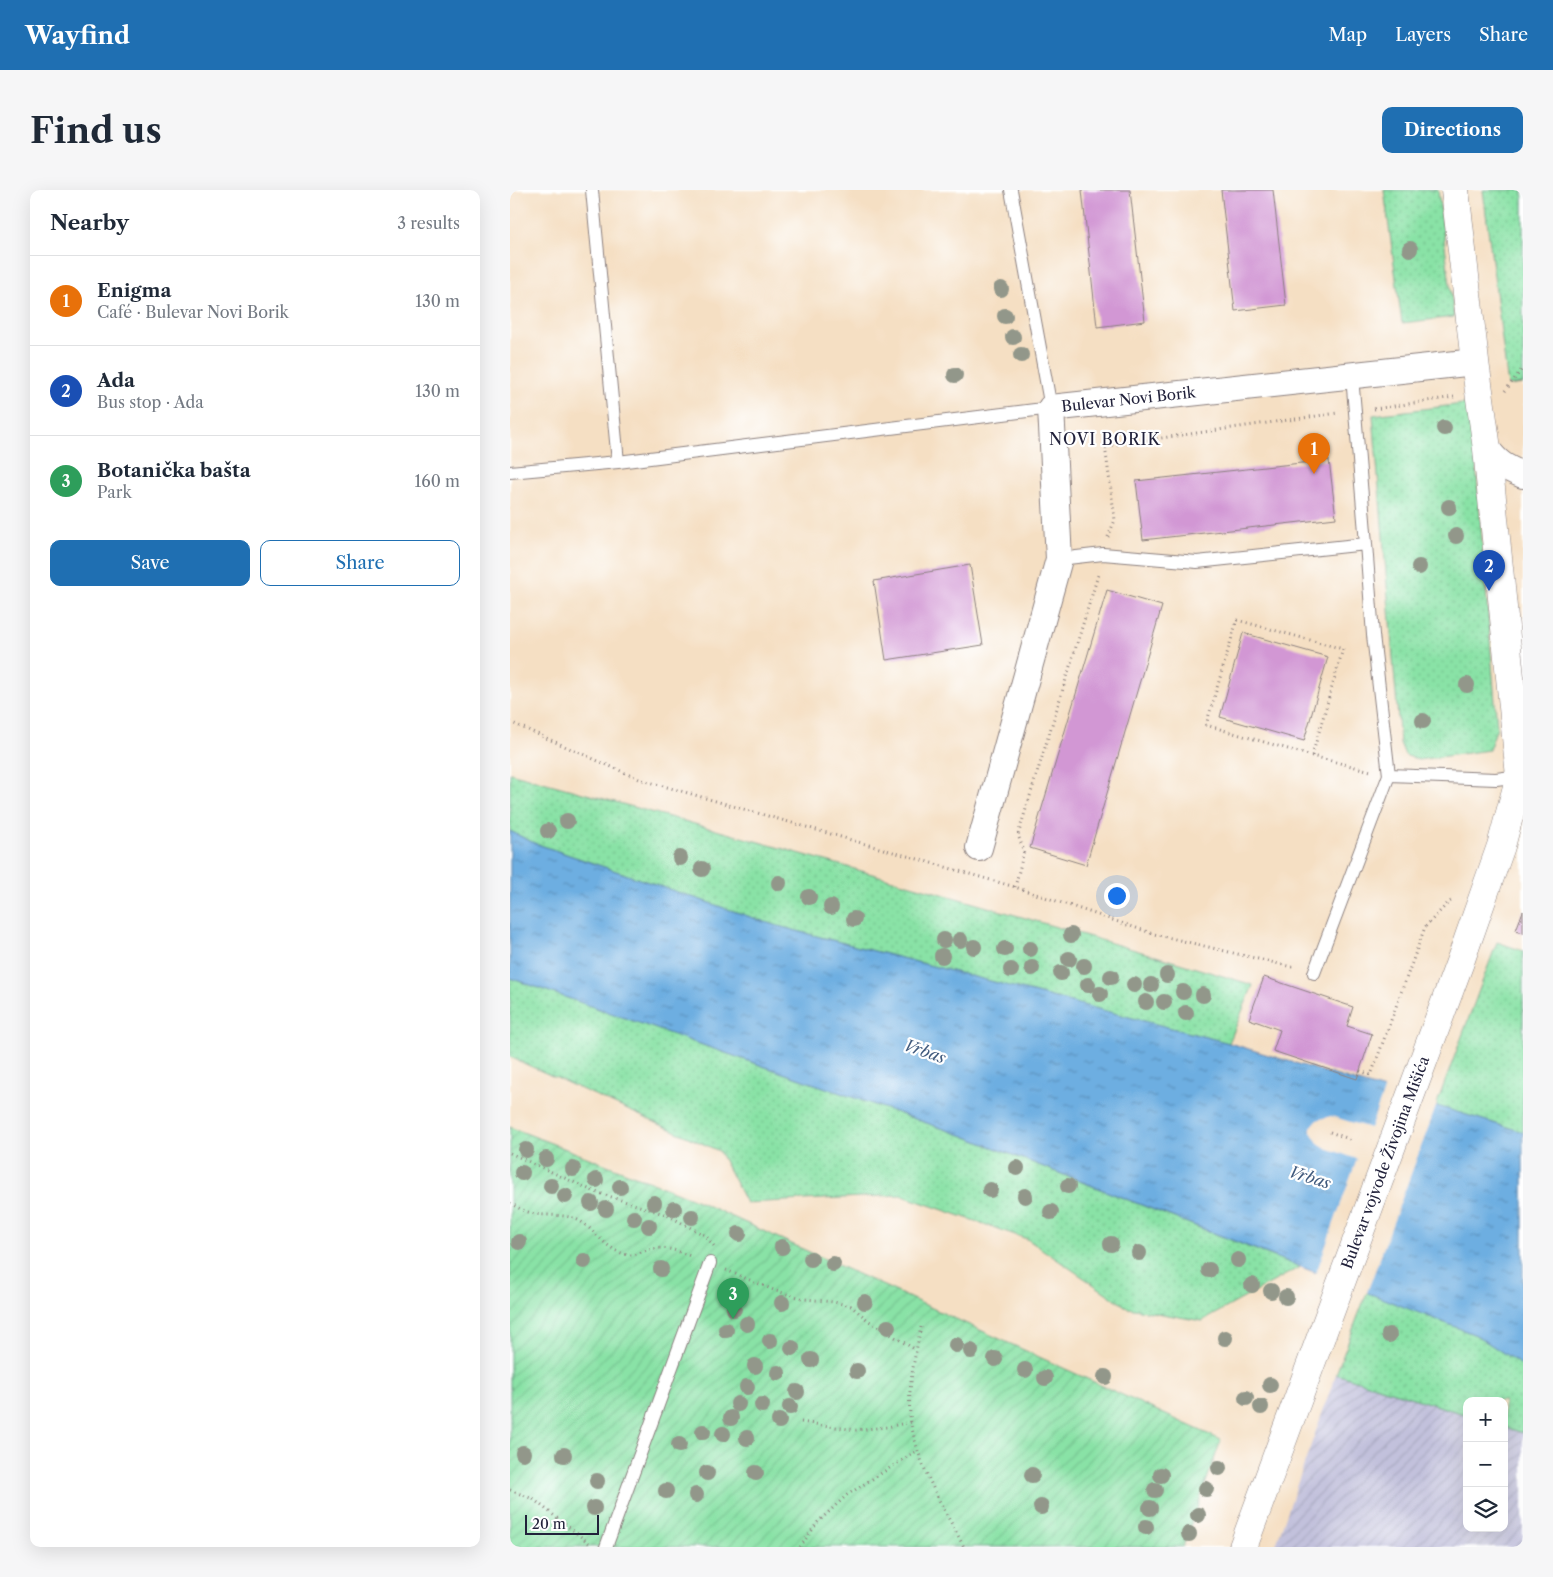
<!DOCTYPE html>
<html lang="en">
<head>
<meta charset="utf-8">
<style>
	body { margin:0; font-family:"Libre Caslon Text",serif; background:#f6f6f7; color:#1f2937 }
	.controls { position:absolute; right:15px; bottom:15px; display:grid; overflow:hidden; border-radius:10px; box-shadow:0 5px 20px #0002 }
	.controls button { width:45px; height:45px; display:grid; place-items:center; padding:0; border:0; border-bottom:1px solid #e0e1e3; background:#fff; color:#1f2937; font:25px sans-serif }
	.scale { position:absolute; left:15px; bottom:12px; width:74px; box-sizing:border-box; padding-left:5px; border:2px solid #22223b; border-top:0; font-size:14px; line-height:18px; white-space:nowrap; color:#22223b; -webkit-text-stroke:4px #fff; paint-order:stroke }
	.you { position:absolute; left:606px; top:705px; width:18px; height:18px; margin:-12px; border:4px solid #fff; border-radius:50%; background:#1a73e8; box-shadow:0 0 0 8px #1a73e833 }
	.badge { display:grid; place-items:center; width:32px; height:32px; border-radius:50%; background:#1f6fb2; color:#fff; font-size:16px; font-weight:700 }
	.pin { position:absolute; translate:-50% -41px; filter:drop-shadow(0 1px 2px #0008) }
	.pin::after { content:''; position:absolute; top:26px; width:18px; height:15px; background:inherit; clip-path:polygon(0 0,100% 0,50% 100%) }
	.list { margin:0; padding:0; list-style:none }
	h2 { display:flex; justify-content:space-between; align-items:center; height:65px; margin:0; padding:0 20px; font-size:21px }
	h2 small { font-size:16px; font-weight:400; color:#747a83 }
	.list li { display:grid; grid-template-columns:32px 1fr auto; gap:15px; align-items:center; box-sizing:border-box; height:90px; padding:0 20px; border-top:1px solid #e0e1e3 }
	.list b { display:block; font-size:19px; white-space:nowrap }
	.list p { margin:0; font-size:16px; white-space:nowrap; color:#747a83 }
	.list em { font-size:16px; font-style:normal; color:#747a83 }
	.actions { display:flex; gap:10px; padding:15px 20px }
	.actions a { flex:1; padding:11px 0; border:1px solid #1f6fb2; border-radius:10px; text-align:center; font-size:18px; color:#1f6fb2 }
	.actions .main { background:#1f6fb2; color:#fff }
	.icon { flex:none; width:28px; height:28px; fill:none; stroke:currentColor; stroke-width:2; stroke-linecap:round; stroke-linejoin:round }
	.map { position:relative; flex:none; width:1013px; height:1357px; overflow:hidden; border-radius:10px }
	header { display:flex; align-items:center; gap:30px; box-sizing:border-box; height:70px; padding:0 25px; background:#1f6fb2; color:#fff }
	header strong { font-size:24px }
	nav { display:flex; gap:28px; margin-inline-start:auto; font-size:18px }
	.intro { display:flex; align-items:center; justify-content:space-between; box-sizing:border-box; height:120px; padding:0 30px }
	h1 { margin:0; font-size:35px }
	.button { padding:12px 22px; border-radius:10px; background:#1f6fb2; color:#fff; font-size:18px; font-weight:700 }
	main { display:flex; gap:30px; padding:0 30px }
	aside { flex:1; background:#fff; border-radius:10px; box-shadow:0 5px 20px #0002 }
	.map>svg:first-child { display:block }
	.industrial { fill:url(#industrial-furrows) }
	.grass { fill:url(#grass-dots); stroke:#568270 }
	.garden { fill:url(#garden-furrows); stroke:#568270 }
	.water { fill:url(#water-ripples); stroke:#48688e }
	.pier { fill:#f5dfc3 }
	.building { fill:#d297d4 }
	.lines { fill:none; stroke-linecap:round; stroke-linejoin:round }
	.lane-casing { stroke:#8c807f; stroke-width:14 }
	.street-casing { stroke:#8c807f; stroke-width:28 }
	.secondary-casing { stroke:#8c807f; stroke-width:29 }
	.path { stroke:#8c807f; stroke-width:3; stroke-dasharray:1 4; stroke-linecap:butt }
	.lane { stroke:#fff; stroke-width:12 }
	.street { stroke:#fff; stroke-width:26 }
	.secondary { stroke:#fff; stroke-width:28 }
	.tree { fill:#92978a }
	.labels { text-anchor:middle; stroke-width:4.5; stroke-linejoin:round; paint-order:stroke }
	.street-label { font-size:15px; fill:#22223b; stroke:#fff }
	.neighbourhood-label { font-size:16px; letter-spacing:1px; fill:#22223b; stroke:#fff }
	.water-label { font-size:16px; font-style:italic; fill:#405a7d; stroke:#fff }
</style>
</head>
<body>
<header>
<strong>Wayfind</strong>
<nav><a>Map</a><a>Layers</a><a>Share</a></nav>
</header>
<div class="intro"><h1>Find us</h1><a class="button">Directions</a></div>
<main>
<aside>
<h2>Nearby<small>3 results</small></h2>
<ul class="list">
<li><span class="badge" style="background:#e8710a">1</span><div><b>Enigma</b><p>Café · Bulevar Novi Borik</p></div><em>130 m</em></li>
<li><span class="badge" style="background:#1a4fb4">2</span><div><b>Ada</b><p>Bus stop · Ada</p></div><em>130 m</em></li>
<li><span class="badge" style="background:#2e9e5b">3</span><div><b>Botanička bašta</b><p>Park</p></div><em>160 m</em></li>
</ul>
<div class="actions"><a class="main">Save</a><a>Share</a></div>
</aside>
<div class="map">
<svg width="1013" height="1357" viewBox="0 0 1013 1357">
	<defs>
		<pattern id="industrial-furrows" width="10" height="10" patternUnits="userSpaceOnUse" patternTransform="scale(1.25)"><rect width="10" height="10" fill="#c2c1dc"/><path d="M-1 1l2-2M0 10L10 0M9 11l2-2" fill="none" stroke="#a6a6be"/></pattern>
		<pattern id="grass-dots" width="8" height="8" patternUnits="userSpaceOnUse" patternTransform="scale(1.25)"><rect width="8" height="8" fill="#89e2a6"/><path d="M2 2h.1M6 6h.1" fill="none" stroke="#76c290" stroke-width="1.8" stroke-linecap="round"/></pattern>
		<pattern id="garden-furrows" width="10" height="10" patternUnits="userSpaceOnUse" patternTransform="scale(1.25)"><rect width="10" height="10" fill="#89e2a6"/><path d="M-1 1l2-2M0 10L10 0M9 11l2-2" fill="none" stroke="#76c290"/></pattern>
		<pattern id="water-ripples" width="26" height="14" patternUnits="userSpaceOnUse" patternTransform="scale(1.25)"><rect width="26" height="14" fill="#6daee1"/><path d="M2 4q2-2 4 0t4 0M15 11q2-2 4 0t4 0" fill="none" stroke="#598db8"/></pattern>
	</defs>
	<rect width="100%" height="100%" fill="#fff"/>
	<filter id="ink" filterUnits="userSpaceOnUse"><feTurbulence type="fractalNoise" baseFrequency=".02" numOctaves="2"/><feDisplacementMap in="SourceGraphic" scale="10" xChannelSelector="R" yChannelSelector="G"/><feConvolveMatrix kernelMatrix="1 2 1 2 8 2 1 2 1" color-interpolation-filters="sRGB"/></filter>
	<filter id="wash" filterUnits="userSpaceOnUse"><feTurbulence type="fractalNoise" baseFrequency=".0096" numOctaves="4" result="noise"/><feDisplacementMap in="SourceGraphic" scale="20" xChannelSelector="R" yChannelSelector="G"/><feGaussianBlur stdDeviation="1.12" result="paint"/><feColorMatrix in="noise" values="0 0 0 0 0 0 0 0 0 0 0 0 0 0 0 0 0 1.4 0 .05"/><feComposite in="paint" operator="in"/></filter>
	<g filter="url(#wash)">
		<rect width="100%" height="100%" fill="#f5dfc3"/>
		<path class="industrial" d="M 826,1184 L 957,1225 L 957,1338 L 994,1338 L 994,1237 L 1013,1243 L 1013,1357 L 765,1357 Z"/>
		<path class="grass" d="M 874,0 L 928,0 L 944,127 L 892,133 Z
			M 973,0 L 1013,0 L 1013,194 L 998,196 Z
			M 961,213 L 987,537 L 979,560 L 908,570 L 895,565 L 890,553 L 863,225 Z
			M 0,583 C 248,651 496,721 743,795 L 719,853 L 264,735 L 24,653 L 0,641 Z
			M 987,752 L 1013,761 L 1013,942 L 926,916 Z
			M 0,788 L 454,946 L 790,1077 L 692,1131 L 618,1118 L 517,1049 L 390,1005 L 236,1013 L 209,961 L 0,867 Z
			M 857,1102 L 966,1145 L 1013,1176 L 1013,1243 L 994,1237 L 994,1211 L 957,1211 L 957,1225 L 826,1184 Z"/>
		<path class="garden" d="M 0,937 L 181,1008 L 711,1250 L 673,1357 L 0,1357 Z"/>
		<path class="water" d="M 0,641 L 24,653 L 264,735 L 719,853 L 1013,942 L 1013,1176 L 966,1145 L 454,946 L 0,788 Z"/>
		<path class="pier" d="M 875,898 L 927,914 L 856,1105 L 805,1086 L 847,969 L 816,958 L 808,953 L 801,942 L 801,937 L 807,930 L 821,926 L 860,938 Z"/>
		<g id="blocks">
			<path class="building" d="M 572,0 L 620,0 L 635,131 L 587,137 Z
				M 711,0 L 763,0 L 776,115 L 725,121 Z
				M 819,270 L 826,328 L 633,350 L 626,291 Z
				M 460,375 L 473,455 L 376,470 L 364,391 Z
				M 597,400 L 652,416 L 576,675 L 520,658 Z
				M 733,443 L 818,467 L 794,551 L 710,527 Z
				M 1013,721 L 1013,743 L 1006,740 Z
				M 754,787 L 843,817 L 837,836 L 862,844 L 847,889 L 763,861 L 770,840 L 739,829 Z"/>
		</g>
	</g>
	<g filter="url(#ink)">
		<use href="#blocks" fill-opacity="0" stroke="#8c807f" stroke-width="1"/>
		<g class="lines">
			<defs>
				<path id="lane" d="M 82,0 L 108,272
					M 0,282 L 108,272 L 541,218 L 501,0
					M 549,369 L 593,364 L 687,372 L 856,354 L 842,186
					M 879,585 L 986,589 L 1010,586
					M 804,783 L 879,585 L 863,445 L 856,354
					M 96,1357 L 200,1073"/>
				<g id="street">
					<path d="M 977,259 C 988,274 996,278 1013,285"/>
					<path id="s1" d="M 469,658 L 549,369 L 541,218 L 965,172"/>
				</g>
				<g id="secondary">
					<path id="s2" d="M 733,1357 L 950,772 L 991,656 L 1010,586 L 977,259 L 965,172 L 945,0"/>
				</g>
			</defs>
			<use href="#lane" class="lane-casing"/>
			<use href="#street" class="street-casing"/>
			<use href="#secondary" class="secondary-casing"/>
			<path class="path" d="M 995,201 L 1013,178
				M 864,219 L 944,207
				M 598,347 L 605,330 L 595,256 L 828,223
				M 0,532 L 129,589 L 505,697 L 644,744 L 786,778
				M 802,566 L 696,535 L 727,430 L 833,459 L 802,566 L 861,581
				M 505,697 L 514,661 L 508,645 L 589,382
				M 850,881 L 861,885 L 915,737 L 939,712 L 943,710
				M 820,942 L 842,950
				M 0,963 L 83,1001 L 157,1025 L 196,1046 L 204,1056
				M 0,1013 C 8,1018 16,1022 25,1024 C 37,1026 50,1024 63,1028 C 84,1035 94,1062 120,1065 C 126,1065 133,1061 138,1060 C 156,1055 166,1061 183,1067
				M 216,1080 L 266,1101 L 295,1109 L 324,1112 L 341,1116 L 359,1131 L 406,1160
				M 411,1137 C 405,1167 396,1203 401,1233 C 409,1278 433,1317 454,1357
				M 291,1232 L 346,1240 L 377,1237 L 401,1232
				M 0,1300 L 23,1309 L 79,1353
				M 290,1357 L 308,1332 L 337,1305 L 408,1260"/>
			<use href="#lane" class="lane"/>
			<use href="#street" class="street"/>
			<use href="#secondary" class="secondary"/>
		</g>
		<g class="tree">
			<circle cx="900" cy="59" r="8"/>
			<circle cx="491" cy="99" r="8"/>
			<circle cx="495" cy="126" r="8"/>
			<circle cx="503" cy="147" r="8"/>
			<circle cx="511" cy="165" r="8"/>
			<circle cx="445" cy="185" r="8"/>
			<circle cx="934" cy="238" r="8"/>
			<circle cx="939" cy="317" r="8"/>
			<circle cx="946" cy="346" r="8"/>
			<circle cx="909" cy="377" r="8"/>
			<circle cx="957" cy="495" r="8"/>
			<circle cx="913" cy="531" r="8"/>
			<circle cx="57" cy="631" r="8"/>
			<circle cx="38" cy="641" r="8"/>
			<circle cx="170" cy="668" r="8"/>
			<circle cx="192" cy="679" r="8"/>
			<circle cx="269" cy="693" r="8"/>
			<circle cx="299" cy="707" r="8"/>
			<circle cx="321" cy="717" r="8"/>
			<circle cx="344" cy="729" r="8"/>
			<circle cx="561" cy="745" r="8"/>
			<circle cx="434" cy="750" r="8"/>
			<circle cx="450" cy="750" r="8"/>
			<circle cx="464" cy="757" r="8"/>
			<circle cx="495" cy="759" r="8"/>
			<circle cx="520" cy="759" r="8"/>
			<circle cx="432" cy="766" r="8"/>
			<circle cx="559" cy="769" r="8"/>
			<circle cx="574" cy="776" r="8"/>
			<circle cx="522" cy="778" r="8"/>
			<circle cx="501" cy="780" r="8"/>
			<circle cx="551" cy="783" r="8"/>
			<circle cx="657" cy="785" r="8"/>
			<circle cx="601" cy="787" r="8"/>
			<circle cx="578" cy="795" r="8"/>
			<circle cx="624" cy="795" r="8"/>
			<circle cx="641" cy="795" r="8"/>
			<circle cx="673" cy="802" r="8"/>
			<circle cx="590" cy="804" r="8"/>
			<circle cx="693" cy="805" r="8"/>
			<circle cx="636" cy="812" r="8"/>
			<circle cx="654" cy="812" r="8"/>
			<circle cx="676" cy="823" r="8"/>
			<circle cx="16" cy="960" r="8"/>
			<circle cx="36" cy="969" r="8"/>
			<circle cx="507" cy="978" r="8"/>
			<circle cx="63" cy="979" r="8"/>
			<circle cx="12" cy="983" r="8"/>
			<circle cx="86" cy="990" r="8"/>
			<circle cx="41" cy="996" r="8"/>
			<circle cx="558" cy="996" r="8"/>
			<circle cx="110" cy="997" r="8"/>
			<circle cx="480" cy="1000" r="8"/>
			<circle cx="55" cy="1006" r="8"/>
			<circle cx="515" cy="1006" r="8"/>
			<circle cx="81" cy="1013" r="8"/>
			<circle cx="144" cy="1013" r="8"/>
			<circle cx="96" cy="1019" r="8"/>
			<circle cx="164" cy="1019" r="8"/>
			<circle cx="541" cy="1022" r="8"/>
			<circle cx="182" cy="1027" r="8"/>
			<circle cx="124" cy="1028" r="8"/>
			<circle cx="139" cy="1036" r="8"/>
			<circle cx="229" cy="1044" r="8"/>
			<circle cx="9" cy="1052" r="8"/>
			<circle cx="601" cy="1054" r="8"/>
			<circle cx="272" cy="1057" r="8"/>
			<circle cx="629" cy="1063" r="8"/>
			<circle cx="301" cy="1069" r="8"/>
			<circle cx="728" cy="1070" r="8"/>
			<circle cx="74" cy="1071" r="8"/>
			<circle cx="323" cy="1074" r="8"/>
			<circle cx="151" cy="1079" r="8"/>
			<circle cx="699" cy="1080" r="8"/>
			<circle cx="742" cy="1095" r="8"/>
			<circle cx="761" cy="1101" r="8"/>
			<circle cx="776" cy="1107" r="8"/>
			<circle cx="355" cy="1112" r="8"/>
			<circle cx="272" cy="1113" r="8"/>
			<circle cx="224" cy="1119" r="8"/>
			<circle cx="237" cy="1134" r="8"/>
			<circle cx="378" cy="1137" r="8"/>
			<circle cx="216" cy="1140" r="8"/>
			<circle cx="879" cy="1145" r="8"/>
			<circle cx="715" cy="1148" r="8"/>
			<circle cx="260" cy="1151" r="8"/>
			<circle cx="446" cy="1155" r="8"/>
			<circle cx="282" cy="1158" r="8"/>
			<circle cx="461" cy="1161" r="8"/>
			<circle cx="485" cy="1169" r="8"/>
			<circle cx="301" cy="1170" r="8"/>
			<circle cx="245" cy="1176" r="8"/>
			<circle cx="515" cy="1180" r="8"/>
			<circle cx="347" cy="1181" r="8"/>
			<circle cx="268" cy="1183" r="8"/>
			<circle cx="595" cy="1187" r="8"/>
			<circle cx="535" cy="1188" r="8"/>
			<circle cx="760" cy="1195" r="8"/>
			<circle cx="237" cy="1197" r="8"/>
			<circle cx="287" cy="1202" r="8"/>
			<circle cx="736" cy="1208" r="8"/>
			<circle cx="228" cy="1214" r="8"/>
			<circle cx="252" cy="1215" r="8"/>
			<circle cx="280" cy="1217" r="8"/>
			<circle cx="751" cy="1217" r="8"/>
			<circle cx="221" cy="1228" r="8"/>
			<circle cx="269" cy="1231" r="8"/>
			<circle cx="193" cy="1242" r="8"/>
			<circle cx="213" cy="1244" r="8"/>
			<circle cx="237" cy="1248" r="8"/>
			<circle cx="169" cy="1255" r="8"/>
			<circle cx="13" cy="1263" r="8"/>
			<circle cx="54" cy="1265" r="8"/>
			<circle cx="709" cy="1278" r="8"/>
			<circle cx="197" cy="1283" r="8"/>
			<circle cx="246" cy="1283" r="8"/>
			<circle cx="522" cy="1285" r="8"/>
			<circle cx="651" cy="1285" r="8"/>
			<circle cx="87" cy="1291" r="8"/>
			<circle cx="696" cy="1299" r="8"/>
			<circle cx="645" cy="1300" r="8"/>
			<circle cx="156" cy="1301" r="8"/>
			<circle cx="186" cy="1305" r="8"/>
			<circle cx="531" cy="1317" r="8"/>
			<circle cx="84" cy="1318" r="8"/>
			<circle cx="640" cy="1318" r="8"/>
			<circle cx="688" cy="1325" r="8"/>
			<circle cx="636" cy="1337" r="8"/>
			<circle cx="679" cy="1344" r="8"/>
		</g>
	</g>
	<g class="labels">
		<g class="street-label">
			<text dy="5" stroke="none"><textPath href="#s1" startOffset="529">Bulevar Novi Borik</textPath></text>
			<text dy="5" stroke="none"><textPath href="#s2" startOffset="410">Bulevar vojvode Živojina Mišića</textPath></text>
		</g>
		<g class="neighbourhood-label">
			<text x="595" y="255">NOVI BORIK</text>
		</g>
		<g class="water-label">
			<text transform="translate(415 861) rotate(19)" y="6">Vrbas</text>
			<text transform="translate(800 987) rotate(17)" y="6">Vrbas</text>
		</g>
	</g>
</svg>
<div class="controls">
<button>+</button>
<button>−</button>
<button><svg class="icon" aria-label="layers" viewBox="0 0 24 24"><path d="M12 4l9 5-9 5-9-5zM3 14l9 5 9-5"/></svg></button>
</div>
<div class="scale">20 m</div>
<div class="you"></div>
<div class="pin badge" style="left:804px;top:284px;background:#e8710a">1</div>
<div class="pin badge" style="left:979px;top:401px;background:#1a4fb4">2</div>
<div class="pin badge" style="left:223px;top:1129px;background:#2e9e5b">3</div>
</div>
</main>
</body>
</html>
